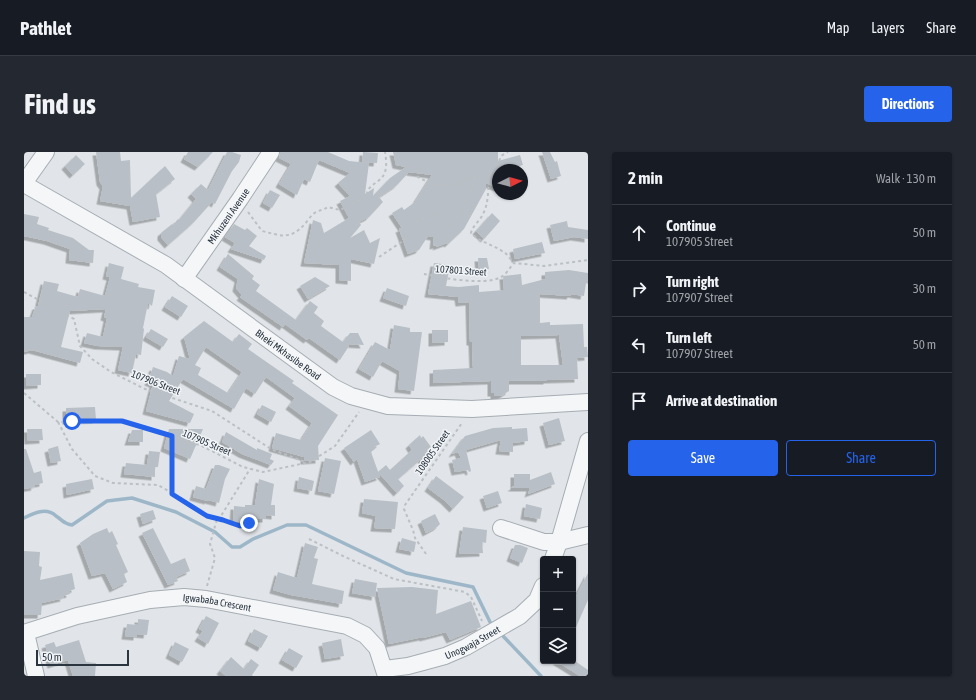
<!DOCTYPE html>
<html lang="en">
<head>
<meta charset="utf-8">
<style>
	body { margin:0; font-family:"Asap Condensed",sans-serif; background:#242831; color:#f1f3f6 }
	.controls { position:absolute; right:12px; bottom:12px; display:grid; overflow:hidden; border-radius:4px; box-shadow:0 1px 3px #0004 }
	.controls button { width:36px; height:36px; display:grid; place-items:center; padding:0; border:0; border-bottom:1px solid #363941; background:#171b24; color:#f1f3f6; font:20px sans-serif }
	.compass { position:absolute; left:468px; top:12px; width:36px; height:36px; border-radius:50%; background:#171b24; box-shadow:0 1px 3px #0004; rotate:84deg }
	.scale { position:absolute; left:12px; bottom:10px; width:93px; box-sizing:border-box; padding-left:4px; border:2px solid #2a3540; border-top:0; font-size:11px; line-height:14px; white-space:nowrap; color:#2a3540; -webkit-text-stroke:3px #f1f4f7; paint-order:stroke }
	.stop { position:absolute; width:12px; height:12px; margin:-9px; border:3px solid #2563eb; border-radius:50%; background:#fff }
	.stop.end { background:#2563eb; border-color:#fff; box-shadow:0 1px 4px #0008 }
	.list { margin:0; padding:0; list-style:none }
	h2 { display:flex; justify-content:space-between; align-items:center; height:52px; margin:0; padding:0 16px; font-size:17px }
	h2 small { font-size:13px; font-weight:400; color:#9ea1a6 }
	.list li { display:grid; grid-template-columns:26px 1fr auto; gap:12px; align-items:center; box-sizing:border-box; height:56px; padding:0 16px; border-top:1px solid #363941 }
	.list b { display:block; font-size:15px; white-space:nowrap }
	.list p { margin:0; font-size:13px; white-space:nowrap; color:#9ea1a6 }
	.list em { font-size:13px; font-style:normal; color:#9ea1a6 }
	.actions { display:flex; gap:8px; padding:12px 16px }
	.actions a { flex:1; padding:9px 0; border:1px solid #2563eb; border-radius:4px; text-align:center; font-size:14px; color:#2563eb }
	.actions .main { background:#2563eb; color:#fff }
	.icon { flex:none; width:22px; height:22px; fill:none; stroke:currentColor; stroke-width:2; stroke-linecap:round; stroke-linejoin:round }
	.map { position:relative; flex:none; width:564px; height:524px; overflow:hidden; border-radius:4px }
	header { display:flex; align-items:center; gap:24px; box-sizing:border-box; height:56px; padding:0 20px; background:#171b24; border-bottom:1px solid #363941 }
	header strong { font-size:19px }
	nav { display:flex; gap:22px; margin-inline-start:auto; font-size:14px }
	.intro { display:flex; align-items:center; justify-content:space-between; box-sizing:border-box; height:96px; padding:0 24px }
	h1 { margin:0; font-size:28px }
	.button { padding:10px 18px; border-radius:4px; background:#2563eb; color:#fff; font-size:14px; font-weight:700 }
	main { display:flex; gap:24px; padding:0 24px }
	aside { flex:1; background:#171b24; border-radius:4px; box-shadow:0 1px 3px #0004 }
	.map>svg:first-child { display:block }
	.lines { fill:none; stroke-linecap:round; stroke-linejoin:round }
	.stream { stroke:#9db7c8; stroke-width:3.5 }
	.building { fill:#b8bfc6; fill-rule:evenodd; filter:url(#shadow) }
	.minor-casing { stroke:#a6adb3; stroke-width:18 }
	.path { stroke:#bbc0c4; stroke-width:2; stroke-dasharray:3 3; stroke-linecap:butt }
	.minor { stroke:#f4f6f8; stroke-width:16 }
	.route { stroke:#2563eb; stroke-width:5 }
	.labels { text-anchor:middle; stroke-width:3; stroke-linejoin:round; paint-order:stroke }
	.street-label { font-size:10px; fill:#2a3540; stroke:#f1f4f7 }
</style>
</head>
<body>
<header>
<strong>Pathlet</strong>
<nav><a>Map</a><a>Layers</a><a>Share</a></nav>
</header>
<div class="intro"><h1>Find us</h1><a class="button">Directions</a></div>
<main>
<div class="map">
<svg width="564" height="524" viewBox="0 0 564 524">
	<defs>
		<filter id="shadow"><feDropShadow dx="-3.5" dy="3.5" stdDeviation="0" flood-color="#0004"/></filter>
	</defs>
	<rect width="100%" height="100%" fill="#e1e5e9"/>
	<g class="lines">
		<path class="stream" d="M 0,366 C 10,361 22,355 32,364 C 40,369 38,371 48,373 L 83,349 L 108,346 L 152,360 L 191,380 L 208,395 L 216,395 L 229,387 L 263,373 L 282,373 L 382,421 L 449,435 L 466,470
			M 479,484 L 517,524"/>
	</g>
	<path class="building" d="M 72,0 L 96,0 L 97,9 L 106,8 L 107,46 L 141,14 L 151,27 L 132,42 L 136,65 L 109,70 L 106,54 L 76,49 L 79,34 L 76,30 Z
		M 164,0 L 189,0 L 174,15 L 160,7 Z
		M 203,0 L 208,0 L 217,3 L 215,10 L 208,19 L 191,52 L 188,50 L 170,70 L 144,93 L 137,85 L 137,81 L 148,72 L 149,73 L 154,67 L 155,68 L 172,47 L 167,42 L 177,32 L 184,38 Z
		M 256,0 L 304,0 L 325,9 L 345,11 L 341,42 L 350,36 L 349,44 L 366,26 L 382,15 L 372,13 L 369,0 L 474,0 L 474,9 L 496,3 L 499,13 L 482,18 L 474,18 L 474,36 L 462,31 L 462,37 L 440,77 L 424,92 L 423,91 L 412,95 L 413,93 L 409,94 L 410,85 L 404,84 L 395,98 L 384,102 L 375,77 L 378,76 L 368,61 L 378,55 L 380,58 L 391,50 L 408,23 L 385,20 L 373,33 L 355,45 L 359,50 L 345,65 L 335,70 L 337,73 L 326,86 L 340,78 L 346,91 L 356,86 L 350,112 L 327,107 L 327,129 L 315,128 L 315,113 L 280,111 L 289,68 L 297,71 L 300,81 L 325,66 L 316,49 L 326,44 L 314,31 L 326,21 L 295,8 L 286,30 L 280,27 L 273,43 L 255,32 L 267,12 L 255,6 Z
		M 339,0 L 354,1 L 353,11 L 338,10 Z
		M 518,0 L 526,0 L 531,10 L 533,9 L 537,24 L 527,27 Z
		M 52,3 L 61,12 L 49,23 L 41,14 Z
		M 246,38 L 256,43 L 248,56 L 239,51 Z
		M 468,61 L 476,69 L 460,87 L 452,79 Z
		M 0,62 L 15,65 L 13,72 L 25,76 L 24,78 L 49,86 L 65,98 L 70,98 L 69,111 L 45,108 L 46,97 L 23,89 L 0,84 Z
		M 543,69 L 544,75 L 564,78 L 564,87 L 550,85 L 530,89 L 526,73 Z
		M 210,72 L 221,78 L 223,76 L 233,84 L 225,94 L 242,104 L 240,108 L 207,97 L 211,91 L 201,85 Z
		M 518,90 L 521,101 L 491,107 L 489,97 Z
		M 204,102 L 230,124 L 228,127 L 236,133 L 232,139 L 272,168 L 286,149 L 294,155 L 290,161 L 300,169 L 297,174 L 319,190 L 326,181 L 334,181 L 340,193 L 322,192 L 325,194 L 316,208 L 285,186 L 283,188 L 261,172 L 259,175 L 216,145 L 218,143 L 212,136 L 214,127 L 196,115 Z
		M 454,106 L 463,106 L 465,117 L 455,117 Z
		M 85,111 L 100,115 L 97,127 L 115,132 L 114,135 L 131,138 L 128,154 L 124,151 L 119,176 L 120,177 L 117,203 L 112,202 L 108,221 L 94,218 L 99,195 L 74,194 L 60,191 L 63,181 L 79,185 L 83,166 L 80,165 L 82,157 L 46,159 L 37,195 L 59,200 L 56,211 L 8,198 L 0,200 L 0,165 L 8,165 L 12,154 L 14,154 L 20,129 L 35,132 L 33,139 L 54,145 L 56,137 L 81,144 L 86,125 L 82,124 Z
		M 410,111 L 426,113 L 422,134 L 435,135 L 455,133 L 455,140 L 480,138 L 479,124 L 497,122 L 498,133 L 521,127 L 521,120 L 545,118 L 564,121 L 564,132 L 562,131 L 560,144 L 547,142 L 546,144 L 516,142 L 516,171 L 526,170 L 526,173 L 559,172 L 560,195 L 563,195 L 564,205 L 553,206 L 554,227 L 523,228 L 523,229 L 485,229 L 485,239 L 477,244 L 470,244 L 470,241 L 467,241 L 467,229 L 409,231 L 409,218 L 449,216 L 448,190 L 446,190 L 445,150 L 435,151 L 434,145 L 404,142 ZM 535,183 L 539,213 L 497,213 L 497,184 Z
		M 291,125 L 306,134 L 284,147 L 276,134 Z
		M 363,136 L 385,144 L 382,154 L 359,146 Z
		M 148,144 L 164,154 L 157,165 L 141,155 Z
		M 180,169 L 209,190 L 215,182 L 228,192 L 224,197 L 270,229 L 268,231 L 314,263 L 294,294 L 295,308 L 280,309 L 280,305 L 248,296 L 252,281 L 277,288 L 288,271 L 265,254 L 271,246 L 242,225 L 231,242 L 222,236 L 210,257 L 159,227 L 145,249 L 170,262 L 166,271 L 122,259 L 129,232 L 124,230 L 129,215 L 143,220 L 149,224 L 155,204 L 166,207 L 160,185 ZM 182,195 L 218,220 L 204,241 L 174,223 L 177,216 L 171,213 Z
		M 370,173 L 386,176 L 386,180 L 398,180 L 390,239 L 374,237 L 376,219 L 358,209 L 349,225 L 335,217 L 351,190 L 366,198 Z
		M 127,177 L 144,187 L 139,195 L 122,185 Z
		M 408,178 L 424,178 L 424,190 L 408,191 Z
		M 2,222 L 17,222 L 17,233 L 2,234 Z
		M 238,253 L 252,260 L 247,270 L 233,262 Z
		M 71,255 L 72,268 L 42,269 L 42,256 Z
		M 535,266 L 541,289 L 525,293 L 519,271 Z
		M 488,275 L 488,277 L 503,276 L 504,289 L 489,291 L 489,300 L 475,299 L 477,288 L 442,298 L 447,319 L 445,320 L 444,318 L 431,320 L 428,308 L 437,306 L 434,300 L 428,302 L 441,284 L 469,276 Z
		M 3,277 L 18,277 L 19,288 L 4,289 Z
		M 145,277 L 179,277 L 166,307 L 140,296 Z
		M 108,278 L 119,278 L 119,290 L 104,290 Z
		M 347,278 L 356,292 L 350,295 L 351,297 L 347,300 L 356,325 L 341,330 L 333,307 L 330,310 L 320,296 Z
		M 202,280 L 233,298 L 233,296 L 248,302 L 246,307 L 250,309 L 247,313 L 218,302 L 198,290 Z
		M 396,283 L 397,286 L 399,284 L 407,295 L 403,298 L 408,303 L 400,310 L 397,307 L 374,327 L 380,334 L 373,341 L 354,320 L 362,313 L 366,318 L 388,298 L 385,293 Z
		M 34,294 L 37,309 L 27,311 L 24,297 Z
		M 0,297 L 2,297 L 10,321 L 17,319 L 19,331 L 10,333 L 11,335 L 0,337 Z
		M 125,299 L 136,300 L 134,315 L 131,315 L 131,325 L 100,322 L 102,311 L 123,313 Z
		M 301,306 L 317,309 L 310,342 L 294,339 Z
		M 191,313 L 195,313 L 206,317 L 201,327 L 195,351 L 184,348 L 184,349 L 169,345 L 172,334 L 182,337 Z
		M 527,320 L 531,332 L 504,342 L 506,336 L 487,336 L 490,334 L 490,322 L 506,322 L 506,328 Z
		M 412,324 L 440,345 L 429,357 L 420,348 L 404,336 Z
		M 275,325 L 290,329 L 288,339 L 273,336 Z
		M 68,327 L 70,337 L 43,343 L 42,332 Z
		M 235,327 L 250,332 L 247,353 L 251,353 L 251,364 L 242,363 L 242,367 L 220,367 L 220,370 L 209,369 L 210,354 L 221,355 L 221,353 L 231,353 Z
		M 474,339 L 478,351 L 463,356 L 459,344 Z
		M 340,347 L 374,350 L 371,377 L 350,376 L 352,364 L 338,361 Z
		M 502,352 L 518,356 L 516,367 L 500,364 Z
		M 129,358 L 132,367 L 119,372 L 116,362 Z
		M 411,362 L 416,372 L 413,375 L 402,381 L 397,369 Z
		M 439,375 L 463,378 L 462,391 L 458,390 L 459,401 L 435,402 Z
		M 83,376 L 85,381 L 88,379 L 94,392 L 92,393 L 104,420 L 100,422 L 103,430 L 89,437 L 81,421 L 68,424 L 56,391 L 69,382 Z
		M 129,376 L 147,412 L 161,406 L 166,419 L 152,425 L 154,429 L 144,433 L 118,381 Z
		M 378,386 L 392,390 L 390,400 L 375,397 Z
		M 281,391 L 294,395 L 290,406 L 294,407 L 288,432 L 320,439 L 318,452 L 267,443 L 249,438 L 254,420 L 273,426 Z
		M 491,393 L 496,393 L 504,396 L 498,411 L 486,406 Z
		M 0,399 L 16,400 L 15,414 L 18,415 L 16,428 L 48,421 L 51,437 L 45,439 L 46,442 L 39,444 L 40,446 L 18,451 L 17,463 L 0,463 Z
		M 564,421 L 564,448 L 549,482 L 549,450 Z
		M 331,427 L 353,431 L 351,445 L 328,441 Z
		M 388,435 L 414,438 L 412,462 L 447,449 L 457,475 L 426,488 L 422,480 L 399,486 L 399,485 L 365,492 L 353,436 Z
		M 182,464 L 195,471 L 184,492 L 174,486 L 179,479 L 175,477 Z
		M 114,467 L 125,468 L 123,483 L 113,482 L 113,485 L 101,484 L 103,472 L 114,473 Z
		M 230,477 L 244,484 L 237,496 L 224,489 Z
		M 317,487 L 320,504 L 301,507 L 298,491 Z
		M 55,488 L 62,510 L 72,511 L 71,524 L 49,524 L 44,508 L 27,513 L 21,493 L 30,490 L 32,495 Z
		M 151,490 L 165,497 L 158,510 L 145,503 Z
		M 265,496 L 279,504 L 272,516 L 258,508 Z
		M 207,505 L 220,517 L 227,507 L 235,513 L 228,523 L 229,524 L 202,524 L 196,519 Z
		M 532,509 L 551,509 L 564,518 L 564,524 L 556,524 Z"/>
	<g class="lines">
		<defs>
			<g id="minor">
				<path d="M 0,31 L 22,0"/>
				<path id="s1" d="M 0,32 L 142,113 L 309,235 L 327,244 L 364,254 L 448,257 L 564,250"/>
				<path id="s2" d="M 160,127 L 216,47 L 247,0"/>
				<path d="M 477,376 L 520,390 L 535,390 L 564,383"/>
				<path d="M 529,407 L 535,390 L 564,289"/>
				<path id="s3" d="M 0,481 L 53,464 L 126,448 L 160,445 L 182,447 L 323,474 L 341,483 L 353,496 L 362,524"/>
				<path d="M 2,481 L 12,524"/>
				<path id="s4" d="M 361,517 L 384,514 L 399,510 L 421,504 L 442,495 L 496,464 L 513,448 L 519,434"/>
			</g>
		</defs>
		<use href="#minor" class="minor-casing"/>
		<path class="path" d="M 391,0 L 394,25 L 411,34 L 426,35 L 452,24
			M 465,23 C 464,36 465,51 459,62 C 456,69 449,73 447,81 C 455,90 468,92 478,99 C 483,101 486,107 490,111 L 520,114 L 564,108
			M 224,60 L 238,79 C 258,84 266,88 281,72 C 284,68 288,62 292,60 C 296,58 299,58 304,55 L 316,58 L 342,45 C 344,30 357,32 361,20 C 363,14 362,6 361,0
			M 355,105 L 385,85 L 389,71 L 411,61 L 424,72 C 441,61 446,42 452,24 L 465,23 L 471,20 L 477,4 L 484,0
			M 400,122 C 418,126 461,134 477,125 C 482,123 486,115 490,111
			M 0,140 L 50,167 L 56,194 L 68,207 L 87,220 L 121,237 L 188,259 L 247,297 L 281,310
			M 0,241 L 34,270 L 98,269 L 133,279 L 178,294 L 219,315 L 239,320 L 286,310 L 311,294 L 335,260
			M 34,270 L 48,297 L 71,324 L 89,331 L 134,333 L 157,346 L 183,364 L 199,368 L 216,374 L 225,371
			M 148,284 L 148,341
			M 193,367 L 197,364 L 226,317
			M 285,387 L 319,404 L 370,427 L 441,440 L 447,445 L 458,469
			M 402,402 L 391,386 L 389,378 L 380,357 L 381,353 L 438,271
			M 183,434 L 191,406 L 186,392 L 193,367"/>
		<use href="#minor" class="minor"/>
	</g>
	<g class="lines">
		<path class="route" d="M 48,269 L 98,269 L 148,284 L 148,342 L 183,364 L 199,368 L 216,374 L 225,371"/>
	</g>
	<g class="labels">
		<g class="street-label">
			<text dy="4" stroke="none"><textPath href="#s2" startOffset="77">Mkhuzeni Avenue</textPath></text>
			<text transform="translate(437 118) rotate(4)" y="4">107801 Street</text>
			<text dy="4" stroke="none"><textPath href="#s1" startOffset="315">Bheki Mkhasibe Road</textPath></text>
			<text transform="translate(132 230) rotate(21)" y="4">107906 Street</text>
			<text transform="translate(183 290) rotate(23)" y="4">107905 Street</text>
			<text transform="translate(408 300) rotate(-55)" y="4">108005 Street</text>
			<text dy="4" stroke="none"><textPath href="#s3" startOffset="198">Igwababa Crescent</textPath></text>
			<text dy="4" stroke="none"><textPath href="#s4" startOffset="92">Unogwaja Street</textPath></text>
		</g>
	</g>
</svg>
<div class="controls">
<button>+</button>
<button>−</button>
<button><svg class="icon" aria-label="layers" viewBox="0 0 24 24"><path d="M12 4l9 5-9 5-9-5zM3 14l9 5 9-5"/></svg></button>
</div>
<svg class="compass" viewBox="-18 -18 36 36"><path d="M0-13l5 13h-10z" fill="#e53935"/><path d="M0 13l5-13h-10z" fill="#9ea1a6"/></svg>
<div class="scale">50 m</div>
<div class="stop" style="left:48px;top:269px"></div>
<div class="stop end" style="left:225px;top:371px"></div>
</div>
<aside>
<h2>2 min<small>Walk · 130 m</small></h2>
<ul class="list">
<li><svg class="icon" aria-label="ahead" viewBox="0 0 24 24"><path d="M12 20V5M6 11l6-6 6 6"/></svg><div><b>Continue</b><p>107905 Street</p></div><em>50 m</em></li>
<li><svg class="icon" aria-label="right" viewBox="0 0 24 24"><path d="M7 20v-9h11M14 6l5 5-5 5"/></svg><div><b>Turn right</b><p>107907 Street</p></div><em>30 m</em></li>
<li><svg class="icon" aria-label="left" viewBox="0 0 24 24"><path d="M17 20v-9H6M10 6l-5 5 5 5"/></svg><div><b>Turn left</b><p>107907 Street</p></div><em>50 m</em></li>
<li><svg class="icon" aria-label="arrive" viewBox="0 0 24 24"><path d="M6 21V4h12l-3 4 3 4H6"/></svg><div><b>Arrive at destination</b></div></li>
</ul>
<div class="actions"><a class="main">Save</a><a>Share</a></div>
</aside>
</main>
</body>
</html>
